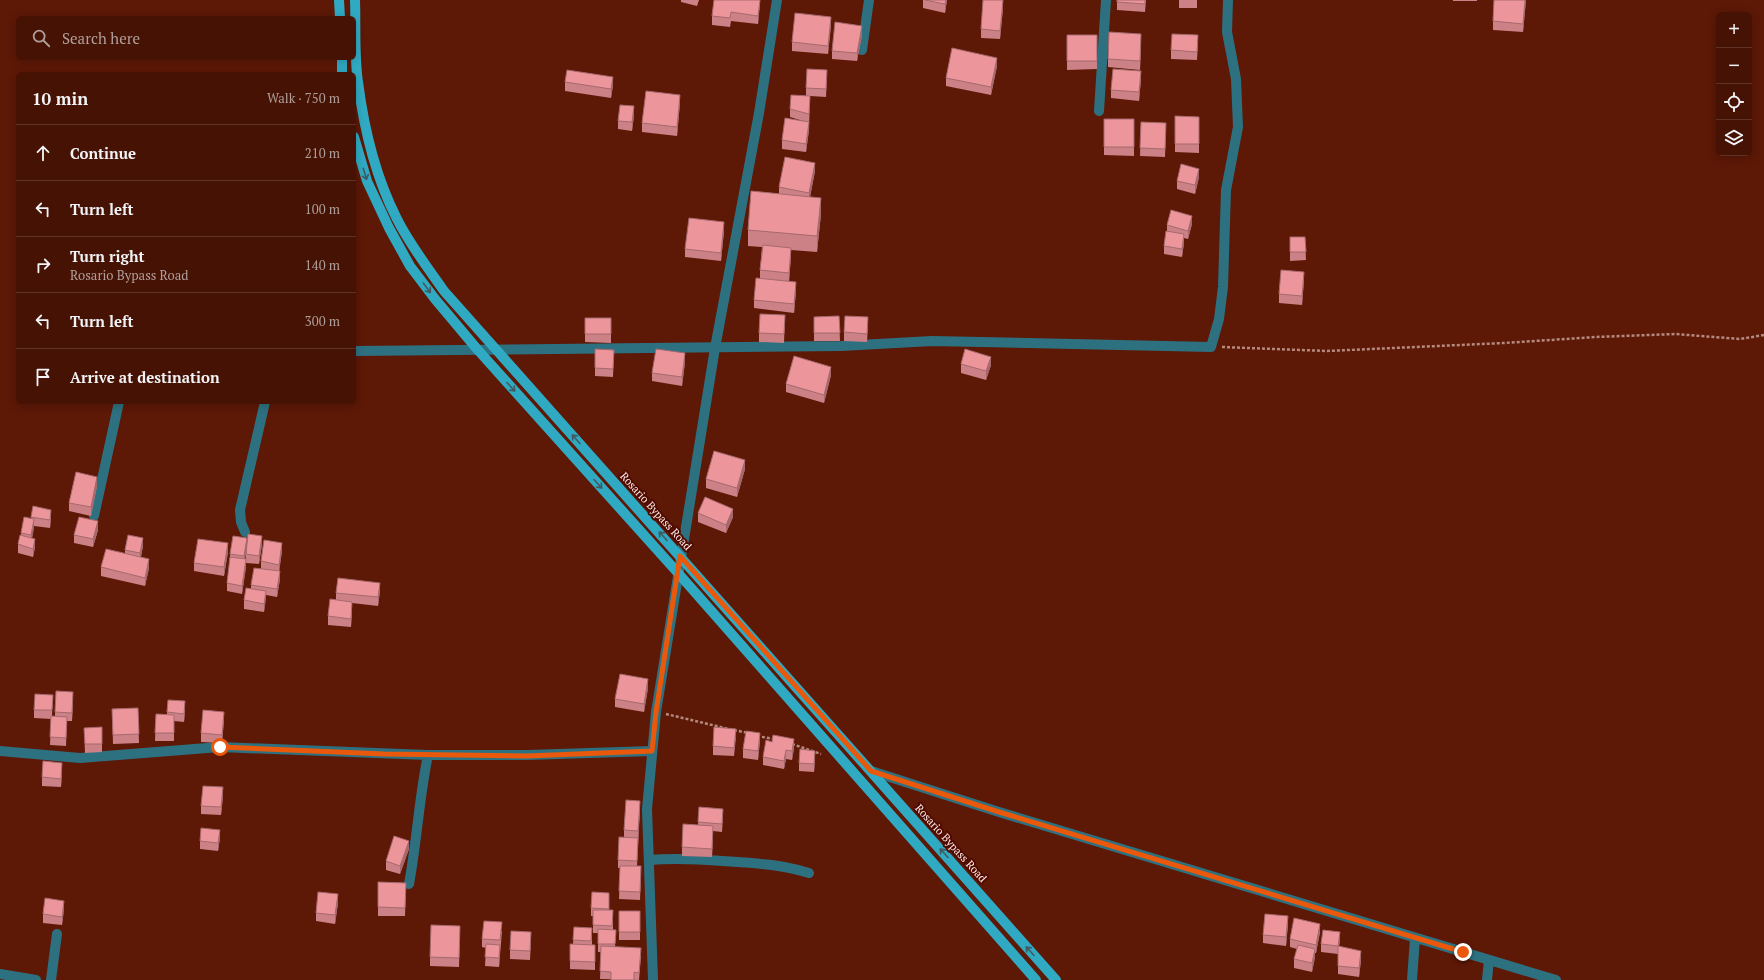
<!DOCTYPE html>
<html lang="en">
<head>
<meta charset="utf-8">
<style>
	body { margin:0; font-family:"PT Serif",serif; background:#4d1b0e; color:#f1f3f6 }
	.controls { position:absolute; right:12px; top:12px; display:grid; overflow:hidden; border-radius:6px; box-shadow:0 2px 10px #0003 }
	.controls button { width:36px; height:36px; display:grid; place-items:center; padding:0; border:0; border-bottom:1px solid #5e3226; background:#461204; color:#f1f3f6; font:20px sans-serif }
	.stop { position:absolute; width:12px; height:12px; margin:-9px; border:3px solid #ea580c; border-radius:50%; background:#fff }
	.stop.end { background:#ea580c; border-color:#fff; box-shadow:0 1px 4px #0008 }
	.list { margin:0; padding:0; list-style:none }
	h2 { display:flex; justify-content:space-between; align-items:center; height:52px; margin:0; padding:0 16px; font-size:17px }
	h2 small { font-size:13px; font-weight:400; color:#b09e9a }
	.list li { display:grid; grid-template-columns:26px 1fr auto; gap:12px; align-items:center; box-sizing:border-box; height:56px; padding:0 16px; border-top:1px solid #5e3226 }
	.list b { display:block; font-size:15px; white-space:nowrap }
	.list p { margin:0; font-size:13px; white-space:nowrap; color:#b09e9a }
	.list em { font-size:13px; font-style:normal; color:#b09e9a }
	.icon { flex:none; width:22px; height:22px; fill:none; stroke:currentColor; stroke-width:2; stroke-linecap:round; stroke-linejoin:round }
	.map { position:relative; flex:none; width:1764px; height:980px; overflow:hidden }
	.search { position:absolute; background:#461204; box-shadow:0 2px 10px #0003; left:16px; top:16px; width:340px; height:44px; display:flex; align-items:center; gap:10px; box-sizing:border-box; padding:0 14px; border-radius:6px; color:#b09e9a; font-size:15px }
	.panel { position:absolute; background:#461204; box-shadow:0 2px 10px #0003; left:16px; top:72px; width:340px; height:332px; border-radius:6px }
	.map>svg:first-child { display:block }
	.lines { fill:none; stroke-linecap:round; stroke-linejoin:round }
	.path { stroke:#b48a7f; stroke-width:2.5; stroke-dasharray:3 2; stroke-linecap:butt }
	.minor { stroke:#2d7181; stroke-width:10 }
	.tertiary { stroke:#2d7181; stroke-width:10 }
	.primary { stroke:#30aac3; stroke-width:10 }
	.wall { fill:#cb8186 }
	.shaded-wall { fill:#a5696d }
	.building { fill:#ec969c; stroke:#a5696d }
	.oneway { stroke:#405a62 }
	.route { stroke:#ea580c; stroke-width:5 }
	.labels { text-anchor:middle; stroke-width:4; stroke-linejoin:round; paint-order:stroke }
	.street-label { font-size:11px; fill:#feece7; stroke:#510a00 }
</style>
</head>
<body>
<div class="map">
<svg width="1764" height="980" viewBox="0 0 1764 980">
	<rect width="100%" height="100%" fill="#5d1806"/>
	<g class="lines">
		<path class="path" d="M 1222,347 L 1327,351 L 1504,343 L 1596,337 L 1675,334 L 1740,339 L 1764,335
			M 666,714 L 729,729
			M 734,730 L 748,733
			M 757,736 L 774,739
			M 792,744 L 821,754"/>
		<path class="minor" d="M 862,50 L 869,0
			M 1099,111 L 1106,0
			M 354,351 L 841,346 L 932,341 L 1211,347 L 1219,319 L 1223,287 L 1226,190 L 1238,127 L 1236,79 L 1227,32 L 1228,0
			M 94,516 L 119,402
			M 245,532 L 241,522 L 240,510 L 265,402
			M 0,751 L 80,758 L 220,747 L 428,755 L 527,755 L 652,751
			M 871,771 L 999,812 L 1556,980
			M 649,860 C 674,858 698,859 723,861 C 753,863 779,864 809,873
			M 409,884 C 417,841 419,798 428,755
			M 0,974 L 36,980
			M 51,980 L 57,934
			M 1412,980 L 1415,938
			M 1487,980 L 1489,960"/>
		<path class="tertiary" d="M 653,980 L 647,809 L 656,712 L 715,348 L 759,113 L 777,0"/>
		<path class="primary" d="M 339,0 L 340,18
			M 355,0 C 356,27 354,56 358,82 C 364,129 376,178 397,219 C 410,245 428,268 444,291 L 1056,980
			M 342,58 L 342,74
			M 354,137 L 367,181 L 389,228 L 410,266 L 435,299 L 477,349 L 678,573 L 1036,980"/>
	</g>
	<path class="wall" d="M 681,0 L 699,0 L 697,6 L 681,2 Z
		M 760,0 L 758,24 L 731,21 L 730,27 L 712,25 L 712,16 Z
		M 923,0 L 947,0 L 945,13 L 923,8 Z
		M 1117,0 L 1146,0 L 1145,12 L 1117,10 Z
		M 1179,0 L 1197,0 L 1197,8 L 1179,8 Z
		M 1453,0 L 1477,0 L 1477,1 L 1453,1 Z
		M 1526,0 L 1523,32 L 1493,30 L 1493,21 Z
		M 1003,8 L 1000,39 L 981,38 L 981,29 Z
		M 831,25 L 828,54 L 792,51 L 792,42 Z
		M 862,35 L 857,61 L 832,59 L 832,51 Z
		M 1067,35 L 1097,35 L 1097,69 L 1067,70 Z
		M 1141,42 L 1140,70 L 1108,67 L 1108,59 Z
		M 1198,43 L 1197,60 L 1171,59 L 1171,50 Z
		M 997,66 L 991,95 L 946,86 L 946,78 Z
		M 827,78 L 826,97 L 810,96 L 809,130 L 806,152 L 782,149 L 782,140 L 803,121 L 790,117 L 790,109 L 806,96 L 806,88 Z
		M 1141,79 L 1139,101 L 1111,98 L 1111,90 Z
		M 565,82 L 613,85 L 611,98 L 565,91 Z
		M 680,103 L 677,136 L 642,132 L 642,123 Z
		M 634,115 L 632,131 L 618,129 L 618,121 Z
		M 1175,116 L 1199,117 L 1199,153 L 1175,152 Z
		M 1104,119 L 1134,119 L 1134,156 L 1104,155 Z
		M 1141,122 L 1166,131 L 1165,157 L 1140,156 Z
		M 815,171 L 810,197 L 821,214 L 817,252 L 791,250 L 791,256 L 789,281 L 796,291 L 794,313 L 754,308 L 754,300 L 760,278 L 760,270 L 762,247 L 748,246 L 748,230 L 779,194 L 779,187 Z
		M 1199,177 L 1195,194 L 1177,189 L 1177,181 Z
		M 1192,224 L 1188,239 L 1184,238 L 1184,243 L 1182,257 L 1164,254 L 1164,246 L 1167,232 L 1167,225 Z
		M 724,231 L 721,261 L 685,257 L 685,249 Z
		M 1290,237 L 1305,237 L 1306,260 L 1290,261 Z
		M 1304,280 L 1302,305 L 1279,303 L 1279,294 Z
		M 785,315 L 784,343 L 759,342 L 759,333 Z
		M 839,316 L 840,341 L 814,341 L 814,317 Z
		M 585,318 L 611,318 L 611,343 L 585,342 Z
		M 868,325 L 867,342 L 844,341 L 844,332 Z
		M 595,349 L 614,350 L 613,377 L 595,376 Z
		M 685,362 L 682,386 L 652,381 L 652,373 Z
		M 961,364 L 991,365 L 986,380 L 961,373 Z
		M 831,375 L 824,403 L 786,392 L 786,384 Z
		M 745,469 L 737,497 L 706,488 L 706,479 Z
		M 97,486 L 91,516 L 69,511 L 69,503 Z
		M 698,513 L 733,517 L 726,533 L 698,522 Z
		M 31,517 L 51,518 L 50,528 L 34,526 L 32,538 L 35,547 L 33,557 L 18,553 L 18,544 L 21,535 L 21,533 L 31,519 Z
		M 98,530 L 93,547 L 74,543 L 74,535 Z
		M 262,544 L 259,564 L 246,563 L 246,567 L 242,594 L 227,591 L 227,583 L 230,558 L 230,554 L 247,546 L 245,559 L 246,559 L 246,554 Z
		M 143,546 L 141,557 L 149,568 L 145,586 L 101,576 L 101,567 L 125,554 L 125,550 Z
		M 282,551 L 279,571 L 280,579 L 277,597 L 266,595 L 264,612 L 244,609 L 244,600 L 251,589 L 251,585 L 261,568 L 261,561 Z
		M 228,552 L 224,576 L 194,571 L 194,563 Z
		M 380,591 L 378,606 L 352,603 L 352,610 L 351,627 L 328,625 L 328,616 L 336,600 L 336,593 Z
		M 648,688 L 644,712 L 615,707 L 615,699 Z
		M 53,695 L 52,716 L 55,716 L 55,712 L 73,700 L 72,721 L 67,721 L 66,746 L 50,745 L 51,719 L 34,718 L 34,710 Z
		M 138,708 L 139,743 L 113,744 L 112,709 Z
		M 185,710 L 184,722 L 174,721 L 174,741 L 155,741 L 156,714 L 167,715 L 167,712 Z
		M 224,720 L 222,743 L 201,742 L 201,733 Z
		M 84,728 L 102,744 L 102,752 L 85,753 Z
		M 736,737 L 734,756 L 713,755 L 713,746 Z
		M 760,741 L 758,760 L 743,758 L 743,749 Z
		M 772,742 L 794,748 L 792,760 L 786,759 L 784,769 L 763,765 L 763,757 Z
		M 815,759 L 814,772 L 799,771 L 799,763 Z
		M 62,771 L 61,787 L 42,786 L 42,777 Z
		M 223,796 L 221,815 L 201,814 L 201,806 Z
		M 699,807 L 723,817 L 722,832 L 713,831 L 712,857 L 682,856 L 682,847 L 698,825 Z
		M 640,809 L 637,866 L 641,875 L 640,900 L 619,899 L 620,868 L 618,868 L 618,860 L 624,837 L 624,830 Z
		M 220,838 L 218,851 L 200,849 L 200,841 Z
		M 409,849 L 400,874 L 386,870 L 386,861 Z
		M 378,882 L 406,883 L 405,916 L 378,916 Z
		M 609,893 L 609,910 L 613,910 L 613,930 L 616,930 L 615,947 L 641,956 L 639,980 L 600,979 L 601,952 L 598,952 L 598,933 L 593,933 L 593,916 L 591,916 L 591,908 Z
		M 338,903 L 335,924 L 316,921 L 316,913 Z
		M 64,909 L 62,925 L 43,923 L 43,914 Z
		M 619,911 L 640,911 L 640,940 L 619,940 Z
		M 1288,924 L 1286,946 L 1263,943 L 1263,935 Z
		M 574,927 L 592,936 L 592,945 L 595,953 L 595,970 L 570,969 L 570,961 L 573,944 Z
		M 502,931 L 499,967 L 485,966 L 486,948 L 482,947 L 482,939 Z
		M 1320,932 L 1316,953 L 1315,953 L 1315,957 L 1312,972 L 1294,968 L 1294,959 L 1297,949 L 1290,947 L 1290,939 Z
		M 460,934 L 459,967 L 430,966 L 430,957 Z
		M 531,940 L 530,960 L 510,959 L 510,950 Z
		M 1340,940 L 1339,946 L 1361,960 L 1359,977 L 1338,974 L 1338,954 L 1321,952 L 1321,944 Z"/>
	<path class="shaded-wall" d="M 760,0 L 760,5 L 758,24 L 758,16 Z
		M 946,0 L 947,0 L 945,13 L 945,4 Z
		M 1003,0 L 1003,8 L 1000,39 L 1000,31 Z
		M 1525,0 L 1526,0 L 1523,32 L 1523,24 Z
		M 831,17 L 831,25 L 828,54 L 828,46 Z
		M 862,26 L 862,35 L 857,61 L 857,53 Z
		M 1141,34 L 1141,42 L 1140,70 L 1140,61 Z
		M 997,58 L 997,66 L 991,95 L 991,87 Z
		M 1141,71 L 1141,79 L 1139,101 L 1139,92 Z
		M 613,77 L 613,85 L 611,98 L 611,89 Z
		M 680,95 L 680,103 L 677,136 L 677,127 Z
		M 634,106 L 634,115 L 632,131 L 632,122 Z
		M 809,122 L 809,130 L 806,152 L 806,144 Z
		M 815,163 L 815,171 L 809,202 L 809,193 Z
		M 1199,169 L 1199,177 L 1195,194 L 1195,185 Z
		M 821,198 L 821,214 L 817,252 L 817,236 Z
		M 1192,216 L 1192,224 L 1188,239 L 1188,231 Z
		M 724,222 L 724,231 L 721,261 L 721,253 Z
		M 1184,234 L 1184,243 L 1182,257 L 1182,249 Z
		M 791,248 L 791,256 L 789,282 L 789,273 Z
		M 1304,272 L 1304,280 L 1302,305 L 1302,296 Z
		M 796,282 L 796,291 L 794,313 L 794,304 Z
		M 685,353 L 685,362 L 682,386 L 682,377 Z
		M 991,357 L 991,365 L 986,380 L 986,371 Z
		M 831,367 L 831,375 L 824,403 L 824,395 Z
		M 745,460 L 745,469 L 737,497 L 737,488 Z
		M 97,477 L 97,486 L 91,516 L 91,507 Z
		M 733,509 L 733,517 L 726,533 L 726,525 Z
		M 51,510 L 51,518 L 50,528 L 50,520 Z
		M 34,519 L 34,528 L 31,544 L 31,535 Z
		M 98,521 L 98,530 L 93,547 L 93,539 Z
		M 262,536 L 262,544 L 259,564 L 259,556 Z
		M 143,538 L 143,546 L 140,561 L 140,553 Z
		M 247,538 L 247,546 L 244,565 L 244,556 Z
		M 35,539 L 35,547 L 33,557 L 33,549 Z
		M 228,543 L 228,552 L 224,576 L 224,567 Z
		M 282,543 L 282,551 L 279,573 L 279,565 Z
		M 149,559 L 149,568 L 145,586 L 145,578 Z
		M 246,559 L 246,567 L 242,594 L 242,586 Z
		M 280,571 L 280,579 L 277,597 L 277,589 Z
		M 380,583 L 380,591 L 378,606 L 378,597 Z
		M 266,591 L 266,599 L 264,612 L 264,604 Z
		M 352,602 L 352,610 L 351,627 L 351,619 Z
		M 648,679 L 648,688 L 644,712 L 644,704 Z
		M 73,692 L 73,700 L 72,721 L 72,713 Z
		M 185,701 L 185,710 L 184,722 L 184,714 Z
		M 224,712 L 224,720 L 222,743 L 222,735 Z
		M 760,733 L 760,741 L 758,760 L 758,751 Z
		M 794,739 L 794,748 L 792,760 L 792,751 Z
		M 786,750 L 786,759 L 784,769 L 784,761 Z
		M 815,751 L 815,759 L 814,772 L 814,764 Z
		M 62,763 L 62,771 L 61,787 L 61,779 Z
		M 223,787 L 223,796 L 221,815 L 221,807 Z
		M 640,801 L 640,809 L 638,840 L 638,831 Z
		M 713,826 L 713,835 L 712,857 L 712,849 Z
		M 220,830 L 220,838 L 218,851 L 218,843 Z
		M 409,841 L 409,849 L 400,874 L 400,866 Z
		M 338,894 L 338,903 L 335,924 L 335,915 Z
		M 64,901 L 64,909 L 62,925 L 62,917 Z
		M 1288,916 L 1288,924 L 1286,946 L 1286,937 Z
		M 1320,924 L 1320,932 L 1316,953 L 1316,945 Z
		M 1340,932 L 1340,940 L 1338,954 L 1338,946 Z
		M 500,945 L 500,953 L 499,967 L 499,958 Z
		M 1315,949 L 1315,957 L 1312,972 L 1312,963 Z
		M 1361,951 L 1361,960 L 1359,977 L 1359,968 Z"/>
	<path class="building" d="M 714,0 L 760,0 L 758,16 L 731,12 L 730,18 L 712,16 Z
		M 925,0 L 946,0 L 945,4 Z
		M 983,0 L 1003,0 L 1000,31 L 981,29 Z
		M 1117,0 L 1145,0 L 1145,4 L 1117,2 Z
		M 1494,0 L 1525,0 L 1523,24 L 1493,21 Z
		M 795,13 L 831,17 L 828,46 L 792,42 Z
		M 835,22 L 862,26 L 857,53 L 832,51 Z
		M 1109,32 L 1141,34 L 1140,61 L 1108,59 Z
		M 1172,34 L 1198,35 L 1197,52 L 1171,50 Z
		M 1067,35 L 1097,35 L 1097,61 L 1067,61 Z
		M 952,48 L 997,58 L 991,87 L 946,78 Z
		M 807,69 L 827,70 L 826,89 L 806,88 Z
		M 1113,69 L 1141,71 L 1139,92 L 1111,90 Z
		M 567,70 L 613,77 L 611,89 L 565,82 Z
		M 646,91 L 680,95 L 677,127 L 642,123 Z
		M 791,95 L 810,96 L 809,114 L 790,109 Z
		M 620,105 L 634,106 L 632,122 L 618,121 Z
		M 1175,116 L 1199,117 L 1199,144 L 1175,144 Z
		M 785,118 L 809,122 L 806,144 L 782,140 Z
		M 1104,119 L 1134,119 L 1134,147 L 1104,147 Z
		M 1141,122 L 1166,123 L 1165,149 L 1140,148 Z
		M 785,157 L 815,163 L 809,193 L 779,187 Z
		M 1181,164 L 1199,169 L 1195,185 L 1177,181 Z
		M 751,191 L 821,198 L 817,236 L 748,230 Z
		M 1171,210 L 1192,216 L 1188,231 L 1167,225 Z
		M 689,218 L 724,222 L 721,253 L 685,249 Z
		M 1166,231 L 1184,234 L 1182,249 L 1164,246 Z
		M 1290,237 L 1305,237 L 1306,252 L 1290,252 Z
		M 763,245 L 791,248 L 789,273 L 760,270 Z
		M 1281,270 L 1304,272 L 1302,296 L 1279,294 Z
		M 756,278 L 796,282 L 794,304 L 754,300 Z
		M 760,314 L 785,315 L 784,334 L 759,333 Z
		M 839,316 L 840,333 L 814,333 L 814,317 Z
		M 845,316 L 868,317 L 867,334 L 844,332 Z
		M 585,318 L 611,318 L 611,334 L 585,334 Z
		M 595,349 L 614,350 L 613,369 L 595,368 Z
		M 656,349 L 685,353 L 682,377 L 652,373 Z
		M 965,349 L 991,357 L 986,371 L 961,364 Z
		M 794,356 L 831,367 L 824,395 L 786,384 Z
		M 714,451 L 745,460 L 737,488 L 706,479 Z
		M 76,472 L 97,477 L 91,507 L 69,503 Z
		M 705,497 L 733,509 L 726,525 L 698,513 Z
		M 33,506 L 51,510 L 50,520 L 31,517 Z
		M 24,517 L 34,519 L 31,535 L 21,533 Z
		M 79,517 L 98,521 L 93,539 L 74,535 Z
		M 248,534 L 262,536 L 259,556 L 246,554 Z
		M 20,535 L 35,539 L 33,549 L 18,544 Z
		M 128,535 L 143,538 L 140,553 L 125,550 Z
		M 233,536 L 247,538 L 244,556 L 230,554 Z
		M 198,539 L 228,543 L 224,567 L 194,563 Z
		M 264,540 L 282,543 L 279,565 L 261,561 Z
		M 106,549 L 149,559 L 145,578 L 101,567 Z
		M 230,557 L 246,559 L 242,586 L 227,583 Z
		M 254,568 L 280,571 L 277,589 L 251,585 Z
		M 338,578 L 380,583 L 378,597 L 336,593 Z
		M 246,588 L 266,591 L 264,604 L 244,600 Z
		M 330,599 L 352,602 L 351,619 L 328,616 Z
		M 620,674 L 648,679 L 644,704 L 615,699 Z
		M 56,691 L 73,692 L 72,713 L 55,712 Z
		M 35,694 L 53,695 L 52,710 L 34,710 Z
		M 168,700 L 185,701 L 184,714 L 167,712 Z
		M 138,708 L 139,734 L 113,735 L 112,709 Z
		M 203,710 L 224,712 L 222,735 L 201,733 Z
		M 156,714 L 174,715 L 174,733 L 155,733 Z
		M 51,716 L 67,717 L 66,738 L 50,737 Z
		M 102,727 L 102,744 L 85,744 L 84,728 Z
		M 714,727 L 736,729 L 734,748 L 713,746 Z
		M 746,731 L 760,733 L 758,751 L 743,749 Z
		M 773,735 L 794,739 L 792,751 L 786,750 L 784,761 L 763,757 L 766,740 L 772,742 Z
		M 800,749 L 815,751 L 814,764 L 799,763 Z
		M 43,761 L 62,763 L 61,779 L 42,777 Z
		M 203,786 L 223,787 L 221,807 L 201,806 Z
		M 626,800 L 640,801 L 638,831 L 624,830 Z
		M 699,807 L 723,809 L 722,824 L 698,822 Z
		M 683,824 L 713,826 L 712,849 L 682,847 Z
		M 201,828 L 220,830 L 218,843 L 200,841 Z
		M 394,836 L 409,841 L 400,866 L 386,861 Z
		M 619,837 L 638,838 L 637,861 L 618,860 Z
		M 620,866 L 641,866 L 640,892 L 619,891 Z
		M 378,882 L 406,883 L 405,908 L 378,907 Z
		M 318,892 L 338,894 L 335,915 L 316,913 Z
		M 592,892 L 609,893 L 609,909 L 591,908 Z
		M 45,898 L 64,901 L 62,917 L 43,914 Z
		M 593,910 L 613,910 L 612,926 L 593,925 Z
		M 619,911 L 640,911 L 640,932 L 619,932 Z
		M 1265,914 L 1288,916 L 1286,937 L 1263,935 Z
		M 1294,918 L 1320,924 L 1316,945 L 1290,939 Z
		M 484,921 L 502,922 L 500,940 L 482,939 Z
		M 431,925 L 460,926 L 459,958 L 430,957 Z
		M 574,927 L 592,928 L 591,941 L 573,940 Z
		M 598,929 L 616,930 L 615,944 L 598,944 Z
		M 1323,930 L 1340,932 L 1338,946 L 1321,944 Z
		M 511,931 L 531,932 L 530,951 L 510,950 Z
		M 486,944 L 500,945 L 499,958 L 485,957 Z
		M 570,944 L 595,945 L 595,962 L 570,961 Z
		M 1298,945 L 1315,949 L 1312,963 L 1294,959 Z
		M 601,946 L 641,948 L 639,973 L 634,972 L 634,980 L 611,980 L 611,972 L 600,971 Z
		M 1338,946 L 1361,951 L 1359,968 L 1338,966 Z"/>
	<defs><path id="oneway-shaft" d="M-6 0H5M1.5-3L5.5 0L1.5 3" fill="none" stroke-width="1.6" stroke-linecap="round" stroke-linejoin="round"/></defs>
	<g class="oneway">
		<use href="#oneway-shaft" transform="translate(365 174) rotate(73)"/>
		<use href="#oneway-shaft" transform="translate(427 288) rotate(53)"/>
		<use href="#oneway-shaft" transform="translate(511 387) rotate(48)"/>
		<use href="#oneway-shaft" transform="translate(576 439) rotate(-132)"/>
		<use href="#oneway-shaft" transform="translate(598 484) rotate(48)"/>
		<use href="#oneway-shaft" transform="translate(663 536) rotate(-132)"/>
		<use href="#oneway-shaft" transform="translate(944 853) rotate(-132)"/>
		<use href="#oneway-shaft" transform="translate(1030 951) rotate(-132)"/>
	</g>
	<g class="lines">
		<path class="route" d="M 220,747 L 384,754 L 527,756 L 652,751 L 656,712 L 680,556 L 871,771 L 999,812 L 1463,952"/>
	</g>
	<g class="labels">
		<g class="street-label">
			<text transform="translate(656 511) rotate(48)" y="4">Rosario Bypass Road</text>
			<text transform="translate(951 843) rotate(48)" y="4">Rosario Bypass Road</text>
		</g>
	</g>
</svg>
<div class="controls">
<button>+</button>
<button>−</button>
<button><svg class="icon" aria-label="locate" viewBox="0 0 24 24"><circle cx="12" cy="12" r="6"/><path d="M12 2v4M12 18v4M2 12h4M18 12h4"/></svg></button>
<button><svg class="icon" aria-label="layers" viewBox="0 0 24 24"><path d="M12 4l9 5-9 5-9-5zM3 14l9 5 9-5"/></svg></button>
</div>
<div class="stop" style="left:220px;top:747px"></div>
<div class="stop end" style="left:1463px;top:952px"></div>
<div class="search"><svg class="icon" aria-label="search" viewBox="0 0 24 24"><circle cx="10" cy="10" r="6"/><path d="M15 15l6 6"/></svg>Search here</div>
<section class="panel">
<h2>10 min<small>Walk · 750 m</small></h2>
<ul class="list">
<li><svg class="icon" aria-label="ahead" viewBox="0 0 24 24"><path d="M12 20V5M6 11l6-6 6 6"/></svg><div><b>Continue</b></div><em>210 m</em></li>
<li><svg class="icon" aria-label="left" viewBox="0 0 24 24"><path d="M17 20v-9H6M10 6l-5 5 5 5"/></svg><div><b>Turn left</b></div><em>100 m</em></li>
<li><svg class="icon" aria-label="right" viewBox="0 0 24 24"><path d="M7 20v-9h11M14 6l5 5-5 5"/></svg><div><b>Turn right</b><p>Rosario Bypass Road</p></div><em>140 m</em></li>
<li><svg class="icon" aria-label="left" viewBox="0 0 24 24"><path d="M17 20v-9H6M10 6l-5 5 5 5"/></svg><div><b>Turn left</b></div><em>300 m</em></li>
<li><svg class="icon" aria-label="arrive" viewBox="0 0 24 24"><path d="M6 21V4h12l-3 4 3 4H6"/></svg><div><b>Arrive at destination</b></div></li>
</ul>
</section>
</div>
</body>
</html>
